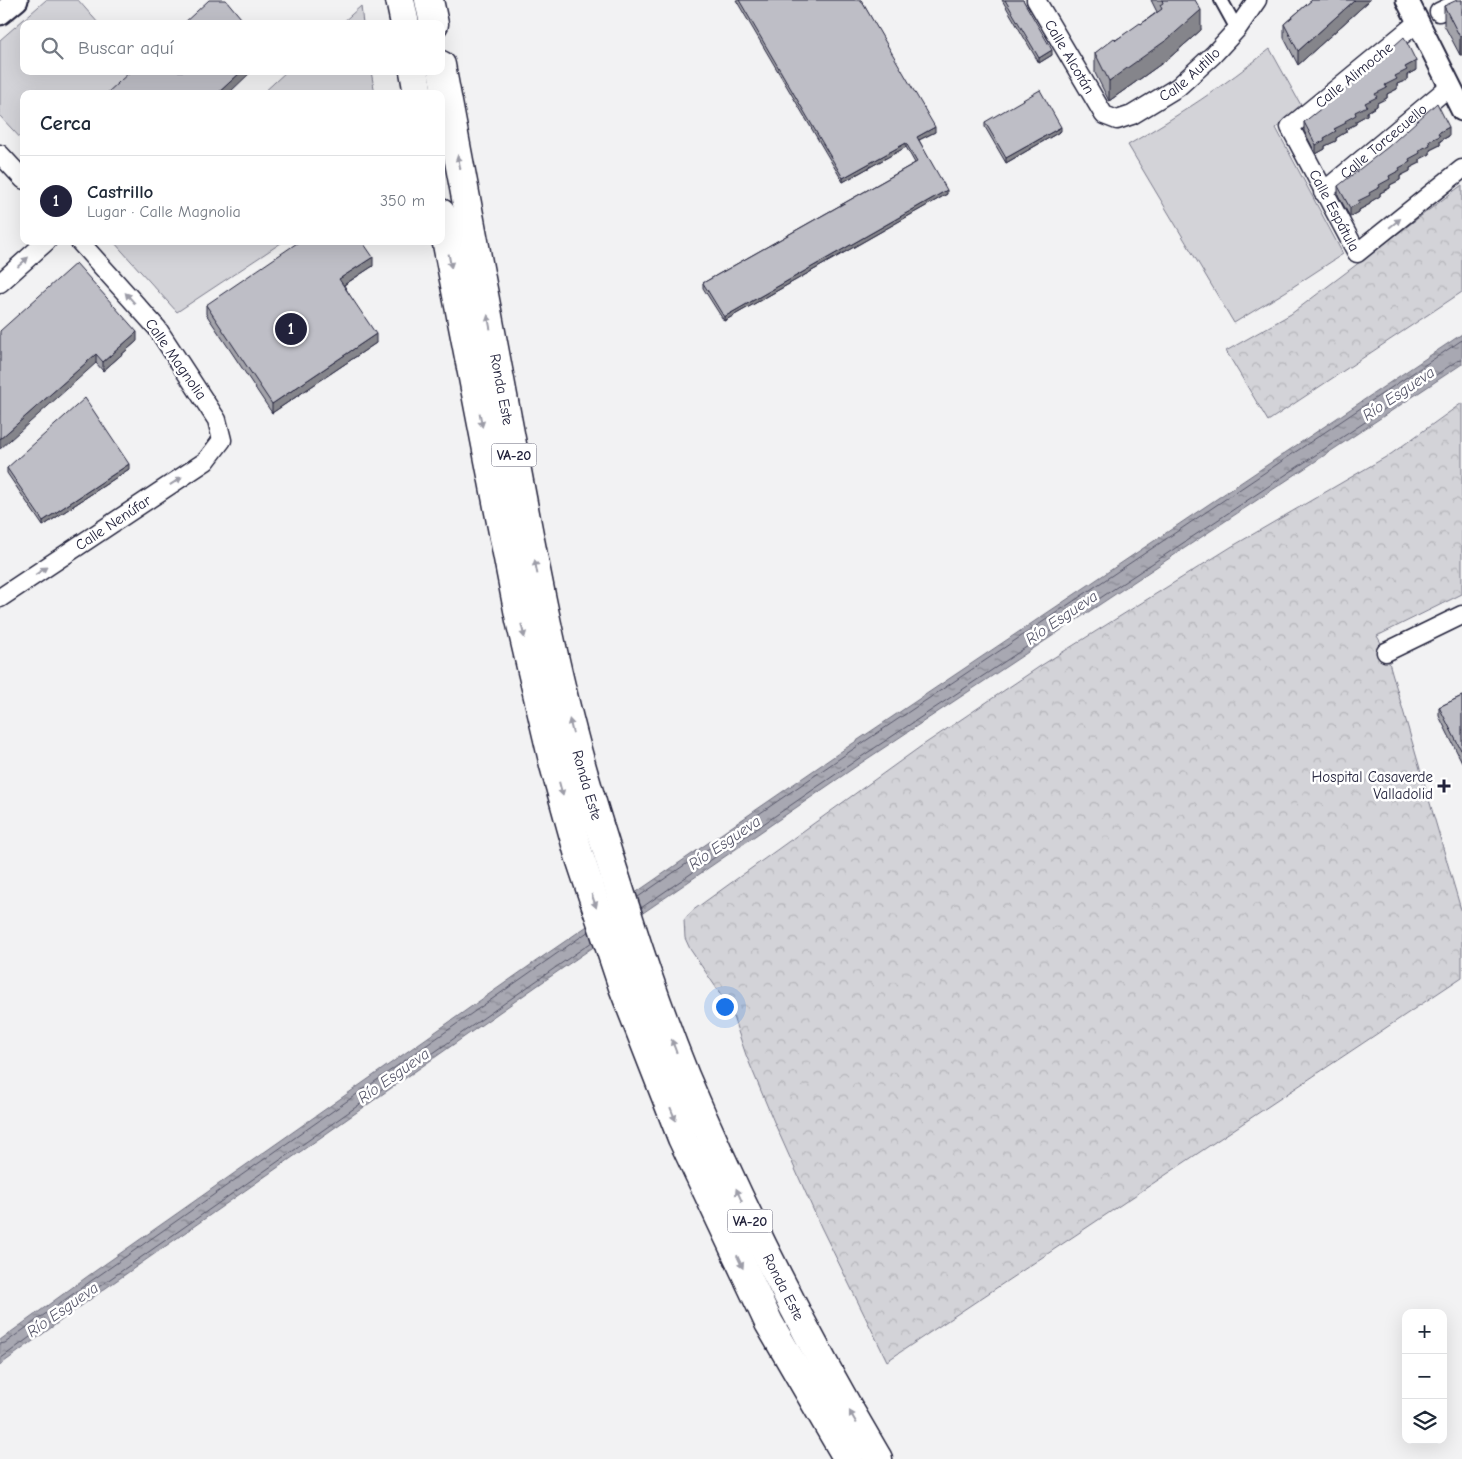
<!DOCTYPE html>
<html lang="es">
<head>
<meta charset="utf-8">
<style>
	body { margin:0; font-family:"Comic Neue",sans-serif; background:#f6f6f7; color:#1f2937 }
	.controls { position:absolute; right:15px; bottom:15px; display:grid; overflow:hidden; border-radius:10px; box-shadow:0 5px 20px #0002 }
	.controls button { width:45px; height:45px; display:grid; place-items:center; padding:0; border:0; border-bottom:1px solid #e0e1e3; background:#fff; color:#1f2937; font:25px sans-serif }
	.you { position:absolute; left:724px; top:1006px; width:18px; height:18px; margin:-12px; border:4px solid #fff; border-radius:50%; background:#1a73e8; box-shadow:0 0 0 8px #1a73e833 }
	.badge { display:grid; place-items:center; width:32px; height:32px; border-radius:50%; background:#22223b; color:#fff; font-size:16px; font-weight:700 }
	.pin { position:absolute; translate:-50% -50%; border:2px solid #fff; box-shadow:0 1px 5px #0006 }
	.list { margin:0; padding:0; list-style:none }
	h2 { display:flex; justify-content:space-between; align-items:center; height:65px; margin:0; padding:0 20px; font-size:21px }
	h2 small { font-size:16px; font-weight:400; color:#747a83 }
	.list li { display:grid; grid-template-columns:32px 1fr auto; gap:15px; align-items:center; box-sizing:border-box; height:90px; padding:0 20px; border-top:1px solid #e0e1e3 }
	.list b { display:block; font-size:19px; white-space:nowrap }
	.list p { margin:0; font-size:16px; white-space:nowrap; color:#747a83 }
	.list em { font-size:16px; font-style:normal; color:#747a83 }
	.icon { flex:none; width:28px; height:28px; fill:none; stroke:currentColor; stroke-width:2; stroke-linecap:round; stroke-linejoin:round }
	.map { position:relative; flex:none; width:1462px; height:1459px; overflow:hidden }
	.search { position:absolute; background:#fff; box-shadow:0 5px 20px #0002; left:20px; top:20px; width:425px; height:55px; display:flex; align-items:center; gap:12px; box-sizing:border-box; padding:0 18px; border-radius:10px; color:#747a83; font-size:19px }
	.panel { position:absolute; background:#fff; box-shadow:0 5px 20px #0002; left:20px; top:90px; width:425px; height:155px; border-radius:10px }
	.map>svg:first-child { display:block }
	.green { fill:#d3d3d8; stroke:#7a7a8a }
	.park { fill:url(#park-crowns); stroke:#7a7a8a }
	.water { fill:url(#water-ripples); stroke:#727282 }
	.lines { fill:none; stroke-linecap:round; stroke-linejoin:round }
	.shore { stroke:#58586b; stroke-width:1 }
	.pedestrian-casing { stroke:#22223b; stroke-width:16 }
	.minor-casing { stroke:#22223b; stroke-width:21 }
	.tertiary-casing { stroke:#22223b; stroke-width:25 }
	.trunk-casing { stroke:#22223b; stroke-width:31 }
	.pedestrian { stroke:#fff; stroke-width:12 }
	.minor { stroke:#fff; stroke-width:18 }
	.tertiary { stroke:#fff; stroke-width:21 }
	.trunk { stroke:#fff; stroke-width:28 }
	.wall { fill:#a3a3aa; stroke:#22223b }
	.shaded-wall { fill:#85858b; stroke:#22223b }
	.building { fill:#bebec6; stroke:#22223b }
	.oneway { fill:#9c9ca7 }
	.poi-dot { fill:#22223b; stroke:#fff; stroke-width:2 }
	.labels { text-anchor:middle; stroke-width:5; stroke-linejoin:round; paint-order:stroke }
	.shield { fill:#fff; stroke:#646476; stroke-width:1 }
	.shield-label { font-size:14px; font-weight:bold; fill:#22223b }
	.street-label { font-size:15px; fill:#22223b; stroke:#fff }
	.poi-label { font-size:15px; fill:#22223b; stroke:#fff; text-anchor:end }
	.water-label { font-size:16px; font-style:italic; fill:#58586b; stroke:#fff }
</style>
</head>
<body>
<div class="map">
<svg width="1462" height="1459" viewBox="0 0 1462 1459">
	<defs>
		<pattern id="park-crowns" width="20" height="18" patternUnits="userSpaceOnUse" patternTransform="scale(1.25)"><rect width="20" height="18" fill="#d3d3d8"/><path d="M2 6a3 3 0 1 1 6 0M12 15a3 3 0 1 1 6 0" fill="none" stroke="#b5b5ba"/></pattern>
		<pattern id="water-ripples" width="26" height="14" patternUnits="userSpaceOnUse" patternTransform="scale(1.25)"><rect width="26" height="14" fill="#a8a8b2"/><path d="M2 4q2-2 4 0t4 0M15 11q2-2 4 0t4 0" fill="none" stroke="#888892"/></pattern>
	</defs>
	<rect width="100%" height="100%" fill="#f2f2f3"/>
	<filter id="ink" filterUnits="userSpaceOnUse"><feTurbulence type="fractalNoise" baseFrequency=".02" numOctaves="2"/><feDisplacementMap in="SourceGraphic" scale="10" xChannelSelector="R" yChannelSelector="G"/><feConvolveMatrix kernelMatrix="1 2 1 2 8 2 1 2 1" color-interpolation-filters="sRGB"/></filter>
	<g filter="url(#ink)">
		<path class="green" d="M 46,0 L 78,0 L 99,24 L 24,24 L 24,71 L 133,71 L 108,94 L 24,94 L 24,142 L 0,116 L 0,40 Z
			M 361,6 L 363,24 L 341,24 Z
			M 1270,49 L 1302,107 L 1276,128 L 1343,254 L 1285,292 L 1234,323 L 1128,145 C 1178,116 1225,85 1270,49 Z
			M 287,71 L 371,71 L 375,94 L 262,94 Z
			M 113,241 L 284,241 L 177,312 Z"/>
		<path class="park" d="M 1462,185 L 1462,292 L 1268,421 L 1226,351 L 1291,314 Z
			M 1462,403 L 1462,594 L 1377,636 L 1386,652 L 1462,913 L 1462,977 L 887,1361 L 821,1227 L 774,1122 L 746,1055 L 730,1008 L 690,949 L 685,938 L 684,920 L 692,911 L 920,747 L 1042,665 L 1231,547 L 1391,454 Z"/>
		<path class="water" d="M 1462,334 L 1462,364 L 861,763 L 544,981 L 103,1290 L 0,1365 L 0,1340 L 88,1276 L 532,964 L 849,746 Z"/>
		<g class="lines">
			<path class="shore" d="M 638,897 L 852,750 L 1462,340
				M 641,908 L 858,759 L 1457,361 L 1462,360
				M 0,1344 L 5,1343 L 91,1281 L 589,931
				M 0,1359 L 100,1286 L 592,942"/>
			<defs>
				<path id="pedestrian" d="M 1221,0 L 1237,29"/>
				<g id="minor">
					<path id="s1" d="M 1036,0 L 1104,115 L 1117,120 L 1132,115 L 1178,87 L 1213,55 L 1237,29 L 1257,0"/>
					<path d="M 1439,12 L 1462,1"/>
					<path id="s2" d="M 1418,22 L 1290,127 L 1357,253 L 1462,169"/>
					<path d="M 0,154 L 24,180"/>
					<path id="s3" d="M 1323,192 L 1444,91"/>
					<path d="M 0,283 L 47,241"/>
					<path id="s4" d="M 0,598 L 206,461 L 222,440 L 217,420 L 157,328 L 79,241"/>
					<path d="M 1386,652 L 1462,615"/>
				</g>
				<path id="tertiary" d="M 1407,0 L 1462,110
					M 0,14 L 17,0"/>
				<g id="trunk">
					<path d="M 400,0 L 405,24"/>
					<path d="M 429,0 L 434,24"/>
					<path id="s5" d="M 441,65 C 464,186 486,307 509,428 C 530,541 551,658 582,768 C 596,818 612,867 628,916 C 645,970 664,1024 685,1076 C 741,1208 805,1336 878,1459"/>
					<path d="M 414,71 L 418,94"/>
					<path d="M 441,213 L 520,620 L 554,765 L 579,855 L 623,987 L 682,1138 L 769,1323 L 848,1459"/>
				</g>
			</defs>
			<use href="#pedestrian" class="pedestrian-casing"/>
			<use href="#minor" class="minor-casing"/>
			<use href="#tertiary" class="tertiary-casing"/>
			<use href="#trunk" class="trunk-casing"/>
			<use href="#pedestrian" class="pedestrian"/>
			<use href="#minor" class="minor"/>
			<use href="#tertiary" class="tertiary"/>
			<use href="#trunk" class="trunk"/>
		</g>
		<path class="wall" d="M 736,0 L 861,0 L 935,132 L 919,140 L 947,194 L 724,321 L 703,288 L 703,283 L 915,163 L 906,147 L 843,182 Z
			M 1002,0 L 1023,0 L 1052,55 L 1039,63 Z
			M 1151,0 L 1195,0 L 1201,30 L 1168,59 L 1109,101 L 1095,73 L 1095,53 L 1141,24 L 1157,12 Z
			M 1312,0 L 1370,0 L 1298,65 L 1284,38 L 1284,24 Z
			M 1462,0 L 1460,55 L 1444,25 L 1444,6 Z
			M 1416,70 L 1407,75 L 1407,80 L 1397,84 L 1397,89 L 1387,94 L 1387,98 L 1377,103 L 1377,106 L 1367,112 L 1367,115 L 1356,121 L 1356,124 L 1346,129 L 1346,132 L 1336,138 L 1336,141 L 1325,146 L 1325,149 L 1316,154 L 1304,131 L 1304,122 Z
			M 985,122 L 1061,131 L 1006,163 L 985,127 Z
			M 1449,136 L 1440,141 L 1440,145 L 1430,150 L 1430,154 L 1420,159 L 1420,163 L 1410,168 L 1410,171 L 1400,176 L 1400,180 L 1390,185 L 1390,188 L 1380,193 L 1380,196 L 1370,202 L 1370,204 L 1359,210 L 1359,212 L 1350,217 L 1338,195 L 1338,186 Z
			M 373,266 L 344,285 L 376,343 L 272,413 L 206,314 L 206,305 Z
			M 0,331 L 137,341 L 103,371 L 96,363 Z
			M 7,468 L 129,469 L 43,526 L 7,473 Z
			M 1462,696 L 1462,762 L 1439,716 L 1439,707 Z"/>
		<path class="shaded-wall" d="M 1355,0 L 1370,0 L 1298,65 L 1298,51 Z
			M 1201,10 L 1201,30 L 1168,59 L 1109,101 L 1109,81 Z
			M 1462,36 L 1462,55 L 1460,55 L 1460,37 Z
			M 1052,50 L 1052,55 L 1039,63 L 1039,58 Z
			M 1416,61 L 1416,70 L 1407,75 L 1407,80 L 1397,84 L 1397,89 L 1387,94 L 1387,98 L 1377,103 L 1377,106 L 1367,112 L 1367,115 L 1356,121 L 1356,124 L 1346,129 L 1346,132 L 1336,138 L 1336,141 L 1325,146 L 1325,149 L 1316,154 L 1316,145 L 1355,112 L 1405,67 Z
			M 242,71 L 252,71 L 228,94 L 217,94 Z
			M 935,127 L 935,132 L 917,141 L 917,137 Z
			M 1061,127 L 1061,131 L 1006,163 L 1006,158 Z
			M 1449,127 L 1449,136 L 1440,141 L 1440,145 L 1430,150 L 1430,154 L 1420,159 L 1420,163 L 1410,168 L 1410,171 L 1400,176 L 1400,180 L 1390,185 L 1390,188 L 1380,193 L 1380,196 L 1370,202 L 1370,204 L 1359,210 L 1359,212 L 1350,217 L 1350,208 L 1399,168 L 1438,133 Z
			M 906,143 L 906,147 L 843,182 L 843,178 Z
			M 947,190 L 947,194 L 724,321 L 724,317 Z
			M 373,257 L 373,266 L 339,288 L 339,279 Z
			M 137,332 L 137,341 L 103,371 L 103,362 Z
			M 376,334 L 376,343 L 272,413 L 272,404 Z
			M 96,354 L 96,363 L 0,449 L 0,439 Z
			M 129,464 L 129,469 L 43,526 L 43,521 Z"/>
		<path class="building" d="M 209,0 L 226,0 L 246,24 L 183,24 Z
			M 739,0 L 861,0 L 935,127 L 917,137 L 947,190 L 724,317 L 703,283 L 917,162 L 906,143 L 843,178 Z
			M 1005,0 L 1023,0 L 1052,50 L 1039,58 Z
			M 1162,0 L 1195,0 L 1201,10 L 1168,39 L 1109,81 L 1095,53 L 1114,38 L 1116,40 L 1140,23 L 1141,24 L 1162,9 L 1160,5 L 1163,3 Z
			M 1312,0 L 1355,0 L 1298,51 L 1284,24 Z
			M 1457,0 L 1462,0 L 1462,36 L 1460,37 L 1444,6 Z
			M 1404,37 L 1416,61 L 1405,67 L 1407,70 L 1395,76 L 1397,79 L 1385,85 L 1387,88 L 1375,94 L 1377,97 L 1365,103 L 1367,106 L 1355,112 L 1356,115 L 1345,121 L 1346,123 L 1334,129 L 1336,131 L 1324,138 L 1325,140 L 1316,145 L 1304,122 L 1346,89 Z
			M 131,71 L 242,71 L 217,94 L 106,94 Z
			M 1040,90 L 1061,127 L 1006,158 L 985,122 Z
			M 1437,103 L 1449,127 L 1438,133 L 1440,136 L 1429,141 L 1430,145 L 1419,150 L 1420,153 L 1409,159 L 1410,162 L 1399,168 L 1400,170 L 1389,176 L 1390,179 L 1379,185 L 1380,187 L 1369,193 L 1370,195 L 1358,201 L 1359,203 L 1350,208 L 1338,186 L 1388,147 Z
			M 300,241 L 362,241 L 373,257 L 339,279 L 376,334 L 272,404 L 206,305 Z
			M 76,263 L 137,332 L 103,362 L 96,354 L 0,439 L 0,331 Z
			M 85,398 L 129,464 L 43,521 L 7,468 Z
			M 1462,696 L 1462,752 L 1439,707 Z"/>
		<defs><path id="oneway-solid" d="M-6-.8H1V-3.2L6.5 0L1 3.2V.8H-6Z" transform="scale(1.25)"/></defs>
		<g class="oneway">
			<use href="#oneway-solid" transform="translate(459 162) rotate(-101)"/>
			<use href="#oneway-solid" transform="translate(1395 223) rotate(-39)"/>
			<use href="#oneway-solid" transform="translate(450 261) rotate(79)"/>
			<use href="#oneway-solid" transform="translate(23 262) rotate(-42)"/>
			<use href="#oneway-solid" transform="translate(130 298) rotate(-132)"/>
			<use href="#oneway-solid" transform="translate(489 322) rotate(-101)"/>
			<use href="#oneway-solid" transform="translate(481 420) rotate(79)"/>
			<use href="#oneway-solid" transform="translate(176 481) rotate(-34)"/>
			<use href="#oneway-solid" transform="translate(536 567) rotate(-101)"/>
			<use href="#oneway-solid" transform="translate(41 571) rotate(-34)"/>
			<use href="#oneway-solid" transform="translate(523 631) rotate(77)"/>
			<use href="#oneway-solid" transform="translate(571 726) rotate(-104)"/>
			<use href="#oneway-solid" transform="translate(561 789) rotate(75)"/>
			<use href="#oneway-solid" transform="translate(594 901) rotate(71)"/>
			<use href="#oneway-solid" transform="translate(674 1046) rotate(-111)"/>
			<use href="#oneway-solid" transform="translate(673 1114) rotate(68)"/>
			<use href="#oneway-solid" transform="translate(739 1195) rotate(-114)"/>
			<use href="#oneway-solid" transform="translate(740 1262) rotate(65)"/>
			<use href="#oneway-solid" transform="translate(853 1417) rotate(-120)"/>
		</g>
	</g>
	<path class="poi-dot" d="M1441.5 778.5h5v5h5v5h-5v5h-5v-5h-5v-5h5z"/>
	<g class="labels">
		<g class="shield">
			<rect x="491.5" y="443.5" width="45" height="23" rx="4"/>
			<rect x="727.5" y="1209.5" width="45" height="23" rx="4"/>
		</g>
		<g class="shield-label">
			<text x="514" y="460">VA-20</text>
			<text x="750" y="1226">VA-20</text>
		</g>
		<g class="street-label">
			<text dy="5" stroke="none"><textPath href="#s1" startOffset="66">Calle Alcotán</textPath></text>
			<text dy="5" stroke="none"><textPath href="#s1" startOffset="234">Calle Autillo</textPath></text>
			<text transform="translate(1354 75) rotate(-39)" y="5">Calle Alimoche</text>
			<text dy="5" stroke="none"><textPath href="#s3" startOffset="79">Calle Torcecuello</textPath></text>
			<text dy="5" stroke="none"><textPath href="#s2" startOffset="260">Calle Espátula</textPath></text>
			<text transform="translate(176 359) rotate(55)" y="5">Calle Magnolia</text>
			<text dy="5" stroke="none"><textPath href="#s5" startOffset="330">Ronda Este</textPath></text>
			<text dy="5" stroke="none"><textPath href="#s4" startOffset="136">Calle Nenúfar</textPath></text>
			<text dy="5" stroke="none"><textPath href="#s5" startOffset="735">Ronda Este</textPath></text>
			<text dy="5" stroke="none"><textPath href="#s5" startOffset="1275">Ronda Este</textPath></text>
		</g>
		<g class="poi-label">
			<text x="1433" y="782">Hospital Casaverde<tspan x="1433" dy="17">Valladolid</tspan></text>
		</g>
		<g class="water-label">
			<text transform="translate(1398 393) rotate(-34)" y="6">Río Esgueva</text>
			<text transform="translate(1061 617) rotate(-34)" y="6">Río Esgueva</text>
			<text transform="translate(724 842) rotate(-34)" y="6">Río Esgueva</text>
			<text transform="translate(393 1075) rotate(-35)" y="6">Río Esgueva</text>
			<text transform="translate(62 1309) rotate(-35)" y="6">Río Esgueva</text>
		</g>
	</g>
</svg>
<div class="controls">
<button>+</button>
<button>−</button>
<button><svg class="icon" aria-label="layers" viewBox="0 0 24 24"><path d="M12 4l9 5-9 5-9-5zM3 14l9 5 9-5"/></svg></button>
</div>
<div class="you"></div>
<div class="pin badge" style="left:291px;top:329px">1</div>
<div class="search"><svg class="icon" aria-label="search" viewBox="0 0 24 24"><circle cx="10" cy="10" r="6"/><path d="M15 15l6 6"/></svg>Buscar aquí</div>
<section class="panel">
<h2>Cerca<small></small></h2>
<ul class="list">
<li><span class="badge">1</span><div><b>Castrillo</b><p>Lugar · Calle Magnolia</p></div><em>350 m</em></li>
</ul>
</section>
</div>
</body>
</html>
